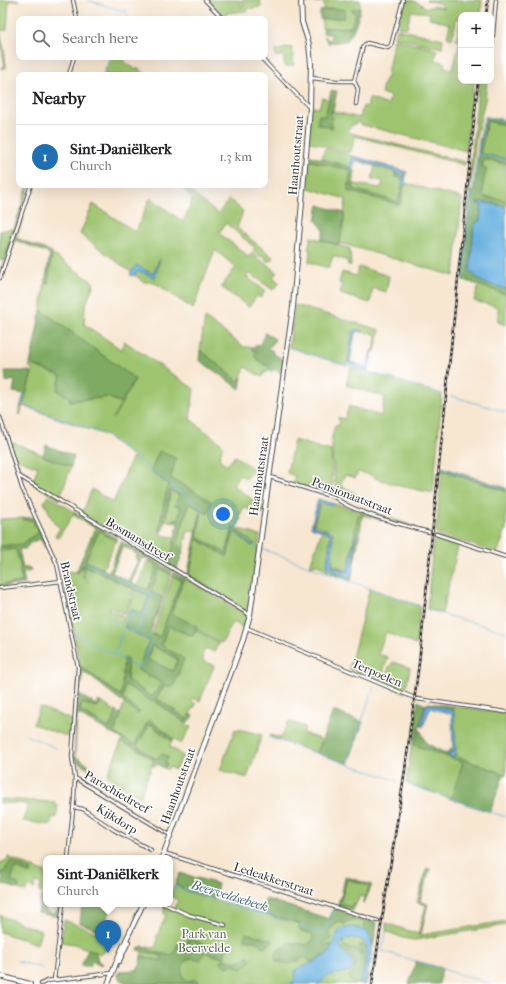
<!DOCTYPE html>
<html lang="en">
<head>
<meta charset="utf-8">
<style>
	body { margin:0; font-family:"IM FELL French Canon",serif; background:#f2f2f2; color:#202124 }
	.controls { position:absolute; right:12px; top:12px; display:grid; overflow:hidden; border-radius:8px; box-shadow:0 4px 16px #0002 }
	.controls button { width:36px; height:36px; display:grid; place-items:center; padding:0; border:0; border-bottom:1px solid #e0e0e0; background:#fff; color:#202124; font:20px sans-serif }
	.you { position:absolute; left:223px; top:514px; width:14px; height:14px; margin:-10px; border:3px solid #fff; border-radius:50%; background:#1a73e8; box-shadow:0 0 0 6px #1a73e833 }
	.badge { display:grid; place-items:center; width:26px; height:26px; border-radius:50%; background:#1f6fb2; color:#fff; font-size:13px; font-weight:700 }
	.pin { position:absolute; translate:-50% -33px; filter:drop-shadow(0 1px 2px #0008) }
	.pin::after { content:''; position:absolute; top:21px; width:14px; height:12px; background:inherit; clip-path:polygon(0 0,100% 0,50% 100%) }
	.popup { position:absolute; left:43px; top:855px; width:130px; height:52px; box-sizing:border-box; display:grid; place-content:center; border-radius:8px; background:#fff; filter:drop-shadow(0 1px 3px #0005); font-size:13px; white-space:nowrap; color:#757577 }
	.popup b { font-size:15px; color:#202124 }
	.popup::after { content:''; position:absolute; left:50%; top:100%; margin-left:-8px; border:8px solid transparent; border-top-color:#fff }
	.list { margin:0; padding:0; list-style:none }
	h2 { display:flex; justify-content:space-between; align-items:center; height:52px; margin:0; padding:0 16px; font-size:17px }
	h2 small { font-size:13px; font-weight:400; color:#757577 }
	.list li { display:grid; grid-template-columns:26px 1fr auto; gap:12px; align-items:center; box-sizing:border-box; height:64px; padding:0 16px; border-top:1px solid #e0e0e0 }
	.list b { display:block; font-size:15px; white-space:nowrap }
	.list p { margin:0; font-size:13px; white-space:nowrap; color:#757577 }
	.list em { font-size:13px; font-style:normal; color:#757577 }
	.icon { flex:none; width:22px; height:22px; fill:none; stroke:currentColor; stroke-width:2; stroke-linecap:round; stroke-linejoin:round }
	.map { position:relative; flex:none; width:506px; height:984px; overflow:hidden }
	.search { position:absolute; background:#fff; box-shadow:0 4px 16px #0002; left:16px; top:16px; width:252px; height:44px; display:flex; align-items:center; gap:10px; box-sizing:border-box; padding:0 14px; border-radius:8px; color:#757577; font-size:15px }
	.panel { position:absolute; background:#fff; box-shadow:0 4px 16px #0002; left:16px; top:72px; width:252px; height:116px; border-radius:8px }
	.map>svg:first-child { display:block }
	.green { fill:#9ec46f; stroke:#64784d }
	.forest { fill:#7eaa62; stroke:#546a46; fill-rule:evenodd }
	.water { fill:#67b1e0; stroke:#496e86 }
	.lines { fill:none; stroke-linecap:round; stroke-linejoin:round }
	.stream { stroke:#67b1e0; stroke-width:1 }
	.street-casing { stroke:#4a4744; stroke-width:4.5 }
	.secondary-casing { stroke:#4a4744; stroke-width:6 }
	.street { stroke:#fff; stroke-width:2.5 }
	.secondary { stroke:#fff; stroke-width:4 }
	.rail-casing { stroke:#2b2b2b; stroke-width:2.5 }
	.rail { stroke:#fff; stroke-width:1; stroke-dasharray:3; stroke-linecap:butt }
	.labels { text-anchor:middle; stroke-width:3; stroke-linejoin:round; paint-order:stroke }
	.street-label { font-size:12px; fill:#2b2b2b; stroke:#fff }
	.park-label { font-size:12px; fill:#536143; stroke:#fff }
	.water-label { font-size:13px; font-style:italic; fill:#436173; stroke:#fff }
</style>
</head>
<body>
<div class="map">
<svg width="506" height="984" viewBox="0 0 506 984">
	<rect width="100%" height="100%" fill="#fff"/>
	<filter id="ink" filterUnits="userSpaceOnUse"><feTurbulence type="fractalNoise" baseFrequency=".025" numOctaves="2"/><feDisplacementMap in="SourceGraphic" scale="8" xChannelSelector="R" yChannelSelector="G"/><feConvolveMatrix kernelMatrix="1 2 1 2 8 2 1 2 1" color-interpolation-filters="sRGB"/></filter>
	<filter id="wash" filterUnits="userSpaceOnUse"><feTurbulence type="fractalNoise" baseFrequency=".012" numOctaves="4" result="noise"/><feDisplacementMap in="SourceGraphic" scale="16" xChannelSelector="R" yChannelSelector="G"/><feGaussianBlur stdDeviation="0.9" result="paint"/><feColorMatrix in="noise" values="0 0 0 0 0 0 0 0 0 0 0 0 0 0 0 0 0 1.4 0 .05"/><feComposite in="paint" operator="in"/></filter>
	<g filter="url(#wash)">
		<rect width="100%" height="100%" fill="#f7e6d0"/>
		<path class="green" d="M 0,0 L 19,0 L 9,1 L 7,30 L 0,30 L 5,55 L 6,68 L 0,68 L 5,66 L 0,38 Z
			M 206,0 L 240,0 L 241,8 L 243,7 L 242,0 L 260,0 L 261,7 L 247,9 L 247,11 L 226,13 L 227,19 L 225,19 Z
			M 303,0 L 360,0 L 360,9 L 352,9 L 356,12 L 353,25 L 351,27 L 322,28 L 322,19 L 344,18 L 334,8 L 324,10 L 324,2 L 303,3 Z
			M 404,0 C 413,0 419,2 426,8 L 434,6 L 444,8 L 439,3 L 426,0 L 482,0 L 481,15 L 461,15 L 461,81 L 474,81 L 466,151 L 359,124 L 359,121 L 349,128 L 347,132 L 465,162 L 465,165 L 355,136 L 351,152 L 345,152 L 308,141 L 311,107 L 319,108 L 322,98 L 329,100 L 327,110 L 332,120 L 331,111 L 360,118 L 363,106 L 367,107 L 369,98 L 388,105 L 390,96 L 381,93 L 384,81 L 388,75 L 388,69 L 394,39 L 437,50 L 435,60 L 445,63 L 444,67 L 453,69 L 460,41 L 456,40 L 461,19 L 457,18 L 452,39 L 447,37 L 450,24 L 429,18 L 430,13 L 411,11 L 407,28 L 398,27 Z
			M 397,29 L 443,39 L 442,48 L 394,37 Z
			M 289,47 L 290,48 L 292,48 L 294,65 L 285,67 L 283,55 L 276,57 L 275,51 Z
			M 111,57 L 119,57 L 136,70 L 138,68 L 147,75 L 103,75 Z
			M 479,81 L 487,81 L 485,100 L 476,137 L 470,192 L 468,191 Z
			M 487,121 L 506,125 L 506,159 L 480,153 Z
			M 325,148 L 353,156 L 350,167 L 321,159 Z
			M 483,159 L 506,164 L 506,200 L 485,197 L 483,195 Z
			M 307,160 L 351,170 L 348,191 L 400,205 L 405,183 L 462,198 L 454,276 L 340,243 L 346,199 L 305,187 Z
			M 375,166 C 385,169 400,171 403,181 L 398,202 L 353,189 L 354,184 L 381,188 L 383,181 L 372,179 Z
			M 28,185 L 30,185 L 15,231 L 12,230 L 0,275 L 4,260 L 0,260 L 0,231 L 14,228 Z
			M 178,185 L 183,185 L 218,214 L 229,199 L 243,211 L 237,228 L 274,258 L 271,261 L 269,260 L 268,262 L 263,255 L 261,257 L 253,251 L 255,248 L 226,223 L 219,233 L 247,255 L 245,257 L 247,258 L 251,253 L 277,272 L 273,277 L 280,283 L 273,290 L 249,273 L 246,276 L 265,291 L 261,298 L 257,296 L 249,307 L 221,287 L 236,267 L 215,250 L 193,309 L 154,282 L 144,282 L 80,234 L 93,204 L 136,232 L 149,200 L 151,198 L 183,222 L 193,199 Z
			M 311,237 L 350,249 L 351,266 L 347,264 L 348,261 L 333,256 L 329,268 L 309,262 L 310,249 L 308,249 Z
			M 51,253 L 94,283 L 85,307 L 84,324 L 122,350 L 124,341 L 194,389 L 190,419 L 223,445 L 219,459 L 227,465 L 235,456 L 259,473 L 257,475 L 251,472 L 246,479 L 240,475 L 233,485 L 264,508 L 263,514 L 255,508 L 252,511 L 244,507 L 239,517 L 241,518 L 237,528 L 260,536 L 248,612 L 189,575 L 197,539 L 227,556 L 234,532 L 252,546 L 254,544 L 233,528 L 226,553 L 197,537 L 202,511 L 208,513 L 168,484 L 159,529 L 161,530 L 161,535 L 175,537 L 170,562 L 157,555 L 156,557 L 82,514 L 92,489 L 113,503 L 133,456 L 105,435 L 23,406 L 33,369 L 29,367 L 30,364 L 61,376 L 58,386 L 71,398 L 71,401 L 108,397 L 121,403 L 113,419 L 135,379 L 41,310 L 45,282 L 48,283 Z
			M 359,267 L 389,276 L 386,292 L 373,288 L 370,303 L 340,294 L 342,284 L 339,283 L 342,272 L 356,276 Z
			M 479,285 L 506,294 L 506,325 L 498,322 L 498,307 L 474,301 Z
			M 295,305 L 380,330 L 375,352 L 371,351 L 374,350 L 376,335 L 370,332 L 367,333 L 358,329 L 353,332 L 347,366 L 289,347 Z
			M 205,318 L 244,347 L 252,347 L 253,350 L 257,351 L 255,354 L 265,366 L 266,364 L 270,367 L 267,373 L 265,372 L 262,377 L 245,367 L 239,382 L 200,350 Z
			M 351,367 L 442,394 L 433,493 L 400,486 L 375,478 L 375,476 L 358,472 L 355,478 L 345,475 L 340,486 L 352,491 L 357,495 L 340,496 L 336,493 L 331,441 L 335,425 L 338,426 L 340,422 L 338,419 L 339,417 L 345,419 L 349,406 L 381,416 L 385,397 L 346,385 Z
			M 294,440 L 331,451 L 333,496 L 293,483 L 295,476 L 287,473 Z
			M 15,443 L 71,467 L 59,500 L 32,483 L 38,467 L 13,457 L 11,444 Z
			M 442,470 L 506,491 L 506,530 L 497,553 L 436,533 Z
			M 171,490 L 179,495 L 181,507 L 178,520 L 174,519 L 173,522 L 165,520 Z
			M 48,496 L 75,512 L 58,538 L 55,536 L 60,528 L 55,524 L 44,502 Z
			M 321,500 C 335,505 348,506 362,512 L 361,516 L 358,515 L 348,571 L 332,565 L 333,538 L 327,566 L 333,569 L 331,573 L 326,571 L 327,569 L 314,564 L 313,566 L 310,565 L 322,531 L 327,532 L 328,530 L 314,524 Z
			M 189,502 L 201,510 L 196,532 L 188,530 L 183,552 L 177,543 Z
			M 24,518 L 24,520 L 32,520 L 39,533 L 31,537 L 23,544 L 0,546 L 0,519 Z
			M 99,531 L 116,541 L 103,569 L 84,561 Z
			M 434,535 L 459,543 L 442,613 L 427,609 Z
			M 16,549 L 21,569 L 20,570 L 22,582 L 0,585 L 0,551 Z
			M 148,560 L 157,566 L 148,591 L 137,586 Z
			M 83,565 L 83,579 L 87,582 L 88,580 L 84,578 L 84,565 L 134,589 L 124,614 L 109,607 L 108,609 L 123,616 L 122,623 L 136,589 L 149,596 L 142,614 L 150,641 L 138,670 L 162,683 L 152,697 L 127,680 L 127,659 L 121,696 L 80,666 L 61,571 L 79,572 Z
			M 160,567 L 171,575 L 163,598 L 151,592 Z
			M 173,576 L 181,580 L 160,637 L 152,634 Z
			M 184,578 L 248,616 L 245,628 L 233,622 L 222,643 L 196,629 L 197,627 L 171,614 Z
			M 370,588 L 420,606 L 416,645 L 386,632 L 378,654 L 388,657 L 380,682 L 349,669 Z
			M 168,626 L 192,636 L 195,630 L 219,643 L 214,652 L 205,648 L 202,655 L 204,657 L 202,660 L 214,666 L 200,701 L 193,698 L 191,701 L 196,704 L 187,719 L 156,698 L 166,685 L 173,687 L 184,659 L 161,645 Z
			M 152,645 L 179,660 L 173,672 L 147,659 Z
			M 393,662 L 410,668 L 405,693 L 385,684 L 389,667 Z
			M 125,684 L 152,702 L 153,700 L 191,727 L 181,744 L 150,720 L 134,745 L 114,733 L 124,703 L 138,714 L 123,699 Z
			M 101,702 L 117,712 L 109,729 L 80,711 L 82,703 L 97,707 Z
			M 453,706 L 506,713 L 506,775 L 458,757 L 456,755 Z
			M 40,707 L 72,720 L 71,738 L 33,724 Z
			M 289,721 L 305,727 L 303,733 L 322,740 L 317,753 L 270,737 L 270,735 L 281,738 Z
			M 150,724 L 172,741 L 169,746 L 183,756 L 175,770 L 169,767 L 167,770 L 164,768 L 167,765 L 161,754 L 156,759 L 137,746 Z
			M 235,729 L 239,730 L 239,729 L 262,735 L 247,778 L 220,770 Z
			M 121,742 L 134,747 L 154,760 L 140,797 L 107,776 Z
			M 415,742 L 414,745 L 463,762 L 451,799 L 406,783 L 412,743 Z
			M 0,799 L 55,802 L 55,805 L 58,806 L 56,818 L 52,817 L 51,825 L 23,821 L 28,804 L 0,803 Z
			M 8,857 L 46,873 L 45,894 L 39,892 L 41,884 L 36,882 L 34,889 L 28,886 L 26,892 L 18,889 L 19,885 L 11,881 L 15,867 L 30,874 L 31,870 L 11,861 L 3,873 L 0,873 L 0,863 L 7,860 Z
			M 180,873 L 218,884 L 214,899 L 261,913 L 266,899 L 329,919 L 334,909 L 377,923 L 366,984 L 131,984 L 122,981 L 118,976 L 120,971 L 136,971 L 141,963 L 140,962 L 142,951 L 138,950 L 139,947 L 141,948 L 142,946 L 155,948 L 158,939 L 156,938 L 166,915 L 164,914 L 164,905 L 174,911 L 178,900 L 170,896 Z
			M 347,879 L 370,886 L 365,897 L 360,896 L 356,904 L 353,903 L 352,907 L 340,903 Z
			M 0,915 L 41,931 L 37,944 L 0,932 Z
			M 64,920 L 106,936 L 104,941 L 109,943 L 106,950 L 101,954 L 74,944 L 61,942 Z
			M 506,921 L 506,925 L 415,940 L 403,938 L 386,931 L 386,923 L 421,935 Z"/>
		<path class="forest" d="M 330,8 L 345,10 L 344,18 L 320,19 L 320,11 L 330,10 Z
			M 352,9 L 360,9 C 359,20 353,31 347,41 L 328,43 L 324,36 L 329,40 L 332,35 L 323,33 L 324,28 L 351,27 L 356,13 L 352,12 Z
			M 331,91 L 337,91 L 333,111 L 331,111 L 332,128 L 317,124 L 319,115 L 325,116 Z
			M 485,117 L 506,120 L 506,125 L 487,121 L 480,153 L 506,159 L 506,164 L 483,159 L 482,167 L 487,169 L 483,182 L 483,195 L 485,197 L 506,200 L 506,207 L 502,205 L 478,202 L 477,203 L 482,205 L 480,220 L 474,225 L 470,262 L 482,282 L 506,289 L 506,294 L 463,280 L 462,278 L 470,192 L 473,191 L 479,141 Z
			M 308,155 L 350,167 L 353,156 L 407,172 L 400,205 L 348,191 L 351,169 L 355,170 L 353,189 L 398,202 L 403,181 L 399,175 L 398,178 L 395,177 L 395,172 L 355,160 L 353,168 L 350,167 L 350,170 L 307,160 Z
			M 319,205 L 344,213 L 344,221 L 339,245 L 321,240 L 324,230 L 316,220 Z
			M 22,215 L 24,216 L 16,238 L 52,252 L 48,283 L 45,282 L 50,254 L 15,240 L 8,261 L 4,260 L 12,230 L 17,231 Z
			M 41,310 L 135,379 L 121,403 L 108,397 L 70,401 L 70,398 L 57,390 L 61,376 L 30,364 Z
			M 265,333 L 275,339 L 271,346 L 269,345 L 268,348 L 273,351 L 272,353 L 284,360 L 282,373 L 273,369 L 272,372 L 268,370 L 270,367 L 266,364 L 265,366 L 254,356 L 257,351 L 253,350 L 252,347 L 260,345 Z
			M 200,350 L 239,382 L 241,377 L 242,377 L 240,389 L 199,360 Z
			M 5,371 L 29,371 L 32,373 L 20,415 L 19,410 L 24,394 L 13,392 L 15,380 L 6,382 Z
			M 46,445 L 74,456 L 71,467 L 43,456 Z
			M 159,451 L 176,458 L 171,478 L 211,501 L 208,514 L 202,511 L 197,537 L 226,553 L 233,528 L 255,544 L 252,546 L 234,532 L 227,557 L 197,539 L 189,575 L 247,611 L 247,613 L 187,577 L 201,510 L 189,503 L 177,543 L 183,552 L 176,571 L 117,533 L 156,556 L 157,555 L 170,562 L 178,523 L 173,522 L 173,519 L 178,520 L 181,507 L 175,505 L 179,495 L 170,490 L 163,530 L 159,530 L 168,484 L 151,471 Z
			M 442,467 L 506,488 L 506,491 L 442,470 Z
			M 364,509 L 416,527 L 415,530 L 363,515 L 351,581 L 331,573 L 333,569 L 327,566 L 330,538 L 333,538 L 332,565 L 348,571 L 358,515 L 361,516 Z
			M 75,512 L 118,539 L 116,541 L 99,531 L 85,561 L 109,572 L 121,541 L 148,557 L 146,559 L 142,557 L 131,583 L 148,590 L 157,566 L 148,560 L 149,557 L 172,571 L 171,575 L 160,568 L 151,592 L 163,598 L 150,633 L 160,637 L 181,580 L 173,576 L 174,572 L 184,578 L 171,614 L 197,626 L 193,636 L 168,626 L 161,645 L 184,659 L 173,687 L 165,685 L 156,698 L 187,719 L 191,714 L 193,716 L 187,723 L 154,700 L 152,702 L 125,684 L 123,699 L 140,712 L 138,714 L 83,671 L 80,691 L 77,690 L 80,666 L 121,696 L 124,658 L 127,659 L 127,680 L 152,697 L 162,683 L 138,670 L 149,641 L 124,627 L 131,609 L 142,614 L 149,596 L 83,565 L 79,572 L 76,572 L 95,528 L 73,515 ZM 123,546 L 137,554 L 136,558 L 138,560 L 128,581 L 112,573 ZM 152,645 L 178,659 L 173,671 L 147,659 Z
			M 34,517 L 48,546 L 45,547 L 40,539 L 30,543 L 25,549 L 19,549 L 23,568 L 30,568 L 31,571 L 23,573 L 25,584 L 0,587 L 0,585 L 22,582 L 20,569 L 21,568 L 16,549 L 0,551 L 0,546 L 23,544 L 31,537 L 39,533 L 32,520 L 24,520 L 24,518 Z
			M 78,694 L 96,705 L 99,701 L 101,702 L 97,707 L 82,703 L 80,711 L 109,728 L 117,712 L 121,715 L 114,733 L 134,745 L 149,720 L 174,739 L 172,741 L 150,724 L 137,746 L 155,759 L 163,754 L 168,757 L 165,764 L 167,765 L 164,768 L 157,764 L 155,767 L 152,765 L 154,760 L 134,747 L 121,742 L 122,739 L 79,715 L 77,715 L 75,756 L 89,765 L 88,768 L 74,759 Z
			M 418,701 L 425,705 L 429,703 L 453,706 L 453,712 L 433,705 L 425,705 L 420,725 L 414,741 L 412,741 Z
			M 333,711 L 363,722 L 348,764 L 317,753 Z
			M 420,729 L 426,743 L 447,754 L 448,751 L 452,749 L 458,757 L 504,774 L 490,812 L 451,799 L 463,762 L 414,745 Z
			M 11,861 L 32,871 L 30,874 L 15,867 L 11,881 L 19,885 L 18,889 L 2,884 L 3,877 L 0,877 L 0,873 L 3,873 Z
			M 427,868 L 430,869 L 420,901 L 428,904 L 421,935 L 418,934 L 426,905 L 417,902 Z
			M 180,873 L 218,884 L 214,899 L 182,890 L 182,887 L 175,885 Z
			M 345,876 L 372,885 L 364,903 L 363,903 L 370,886 L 347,879 L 340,903 L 351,907 L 353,903 L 356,904 L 352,912 L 336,908 L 342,893 Z
			M 41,897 L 46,898 L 46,904 L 49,904 L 45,907 L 46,911 L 53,914 L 58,910 L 57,905 L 55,904 L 60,904 L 59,917 L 38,913 Z
			M 266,899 L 329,919 L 334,909 L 377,923 L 366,984 L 372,949 L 369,932 L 364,929 L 365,921 L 351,920 L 344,924 L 338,921 L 328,932 L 332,938 L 323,943 L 324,945 L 333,945 L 332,950 L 327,955 L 311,962 L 305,957 C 294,963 289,966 276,961 L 274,952 L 284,947 L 288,942 L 308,945 L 314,938 L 312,934 L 301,931 L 299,928 L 300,924 L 261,913 Z
			M 82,904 L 113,904 L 101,931 L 80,923 Z
			M 189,931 L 193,940 L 205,945 L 212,945 L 216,941 L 225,944 L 227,947 L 224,958 L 204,952 L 200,961 L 191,958 L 185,961 L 182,968 L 182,976 L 188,981 L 194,979 L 203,984 L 131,984 L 122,981 L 118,976 L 120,971 L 137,970 L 141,963 L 140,962 L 142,956 L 161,961 L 162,956 L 138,950 L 139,947 L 141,948 L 142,946 L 149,947 L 148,950 L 172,956 L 179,942 L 188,944 Z
			M 246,933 L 272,940 L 274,942 L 264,947 L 261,946 L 258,942 L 244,939 Z
			M 362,944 L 368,949 L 361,983 L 354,984 L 349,978 L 349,976 L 354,971 L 355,961 L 342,948 L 344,946 L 357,949 L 361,955 L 360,945 Z
			M 88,949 L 96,952 L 98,961 L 102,964 L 101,966 L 92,961 L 90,966 L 81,966 Z
			M 248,956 L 251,960 L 250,962 L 242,969 L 232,965 L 226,967 L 220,961 L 222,959 L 236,962 Z
			M 416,961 L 442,968 L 439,984 L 409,984 Z"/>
		<path class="water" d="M 357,157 L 405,172 L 405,186 L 402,186 L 403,175 L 398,173 L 357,159 L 353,168 L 350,167 L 353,158 Z
			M 476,202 L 488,203 L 506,207 L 506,289 L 482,282 L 470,271 L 474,225 L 480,220 L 482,205 Z
			M 160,258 L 155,278 L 139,271 L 133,276 L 130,275 L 136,265 L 153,274 Z
			M 358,329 L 364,333 L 358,331 L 355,334 L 350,362 L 367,367 L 371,351 L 373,351 L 368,371 L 348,363 L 353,332 Z
			M 318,499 L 334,504 L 333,506 L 320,502 L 313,523 L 314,526 L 333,533 L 332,567 L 348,572 L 357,531 L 352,574 L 350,577 L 327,568 L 331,534 L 311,527 Z
			M 429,704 L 454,711 L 456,752 L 454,757 L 447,756 L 448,754 L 453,753 L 452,714 L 430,708 L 423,727 L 421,726 L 426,706 Z
			M 348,927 C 385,927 371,960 365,984 L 361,984 L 366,964 L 367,947 C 364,939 358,938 350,938 L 350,940 L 348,938 L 343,941 L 344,944 L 341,943 C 338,952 347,954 352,960 L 353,967 L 351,971 L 327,976 L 319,984 L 290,984 L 295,979 L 296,969 L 317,961 L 329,953 L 339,930 Z"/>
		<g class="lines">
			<path class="stream" d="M 87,0 L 127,12
				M 127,19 L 128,16
				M 109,61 L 111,57
				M 104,75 L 109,63
				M 478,152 L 486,117 L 506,120
				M 474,190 L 478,153 L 506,160
				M 464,279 L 471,192
				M 290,348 L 442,394
				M 25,394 L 22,404 L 106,435 L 207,512
				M 451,396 L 506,412
				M 443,469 L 486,483
				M 489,483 L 506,489
				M 233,531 L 257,548
				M 262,549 L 421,607
				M 84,562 L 103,571
				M 104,571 L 135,586
				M 137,587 L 151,594
				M 428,610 L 506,632
				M 106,616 L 122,625
				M 126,624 L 131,611 L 142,617
				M 127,628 L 151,641 L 144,659
				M 138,631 L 151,594 L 159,597
				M 75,634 L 126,661
				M 121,637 L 125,627
				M 114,654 L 121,637
				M 128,663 L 140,668
				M 140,668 L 143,661
				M 26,735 L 56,748
				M 268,737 L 398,781
				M 348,760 L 374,686
				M 407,784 L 506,817
				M 172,886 L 283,921
				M 386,924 L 387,925
				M 300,926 L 323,933 L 335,910
				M 386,932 L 382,951 L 492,984
				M 17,961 L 42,968"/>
		</g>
	</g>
	<g filter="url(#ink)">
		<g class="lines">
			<defs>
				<path id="street" d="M 73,0 L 77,19
					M 205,0 L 223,19
					M 260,57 L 310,108
					M 491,57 L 496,0
					M 69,75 L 74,57
					M 312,78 L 336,81 L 354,81
					M 356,104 L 358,89 L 354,81 L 363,46 L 367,43 L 388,48 L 391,45 L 403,0
					M 0,278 L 31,185
					M 0,417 L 22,488 L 57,564 L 78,667 L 72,757 L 75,778 L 74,800 L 68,858
					M 19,476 L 250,615
					M 270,477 L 336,498 C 351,512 407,526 429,532
					M 436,534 L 506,557
					M 0,588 L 62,581
					M 247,628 L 417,699 L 506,712
					M 75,778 L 170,835
					M 73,807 L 83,809 L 114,830 L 151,850
					M 164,853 L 378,921
					M 164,904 L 189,915 L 225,925
					M 54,980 L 63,904
					M 41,984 L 47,981 L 112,973"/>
				<path id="secondary" d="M 162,858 L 243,640 L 250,615 L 293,307 L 310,108 L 311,64 L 309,44 L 302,22 L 301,0
					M 119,961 L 128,942
					M 0,976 L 30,984
					M 108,984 L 120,953 L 143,904"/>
			</defs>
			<use href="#street" class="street-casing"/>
			<use href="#secondary" class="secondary-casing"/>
			<use href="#street" class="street"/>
			<use href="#secondary" class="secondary"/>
			<defs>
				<path id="rail" d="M 486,15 L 488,0
					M 372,984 L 405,770 L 419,663 L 478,81"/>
			</defs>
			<use href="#rail" class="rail-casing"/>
			<use href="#rail" class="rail"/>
		</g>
	</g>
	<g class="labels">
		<g class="street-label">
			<text transform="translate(296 155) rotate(-85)" y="4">Haanhoutstraat</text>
			<text transform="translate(259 476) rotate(-82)" y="4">Haanhoutstraat</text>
			<text transform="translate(352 496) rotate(21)" y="4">Pensionaatstraat</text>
			<text transform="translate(138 539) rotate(31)" y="4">Bosmansdreef</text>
			<text transform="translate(71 591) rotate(77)" y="4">Brandstraat</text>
			<text transform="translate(377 673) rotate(23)" y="4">Terpoelen</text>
			<text transform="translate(178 786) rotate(-70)" y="4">Haanhoutstraat</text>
			<text transform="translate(117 792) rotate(30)" y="4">Parochiedreef</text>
			<text transform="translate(117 819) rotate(32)" y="4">Kijkdorp</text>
			<text transform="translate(274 879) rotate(18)" y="4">Ledeakkerstraat</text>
		</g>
		<g class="park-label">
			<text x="204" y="938">Park van<tspan x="204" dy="14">Beervelde</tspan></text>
		</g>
		<g class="water-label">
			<text transform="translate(230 895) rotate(17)" y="5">Beerveldsebeek</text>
		</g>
	</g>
</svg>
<div class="controls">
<button>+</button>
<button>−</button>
</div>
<div class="you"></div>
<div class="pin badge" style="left:108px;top:953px">1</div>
<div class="popup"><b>Sint-Daniëlkerk</b>Church</div>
<div class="search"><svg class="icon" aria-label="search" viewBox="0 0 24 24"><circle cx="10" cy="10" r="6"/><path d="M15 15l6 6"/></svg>Search here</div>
<section class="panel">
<h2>Nearby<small></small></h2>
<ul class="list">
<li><span class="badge">1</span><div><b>Sint-Daniëlkerk</b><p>Church</p></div><em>1.3 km</em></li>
</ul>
</section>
</div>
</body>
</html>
